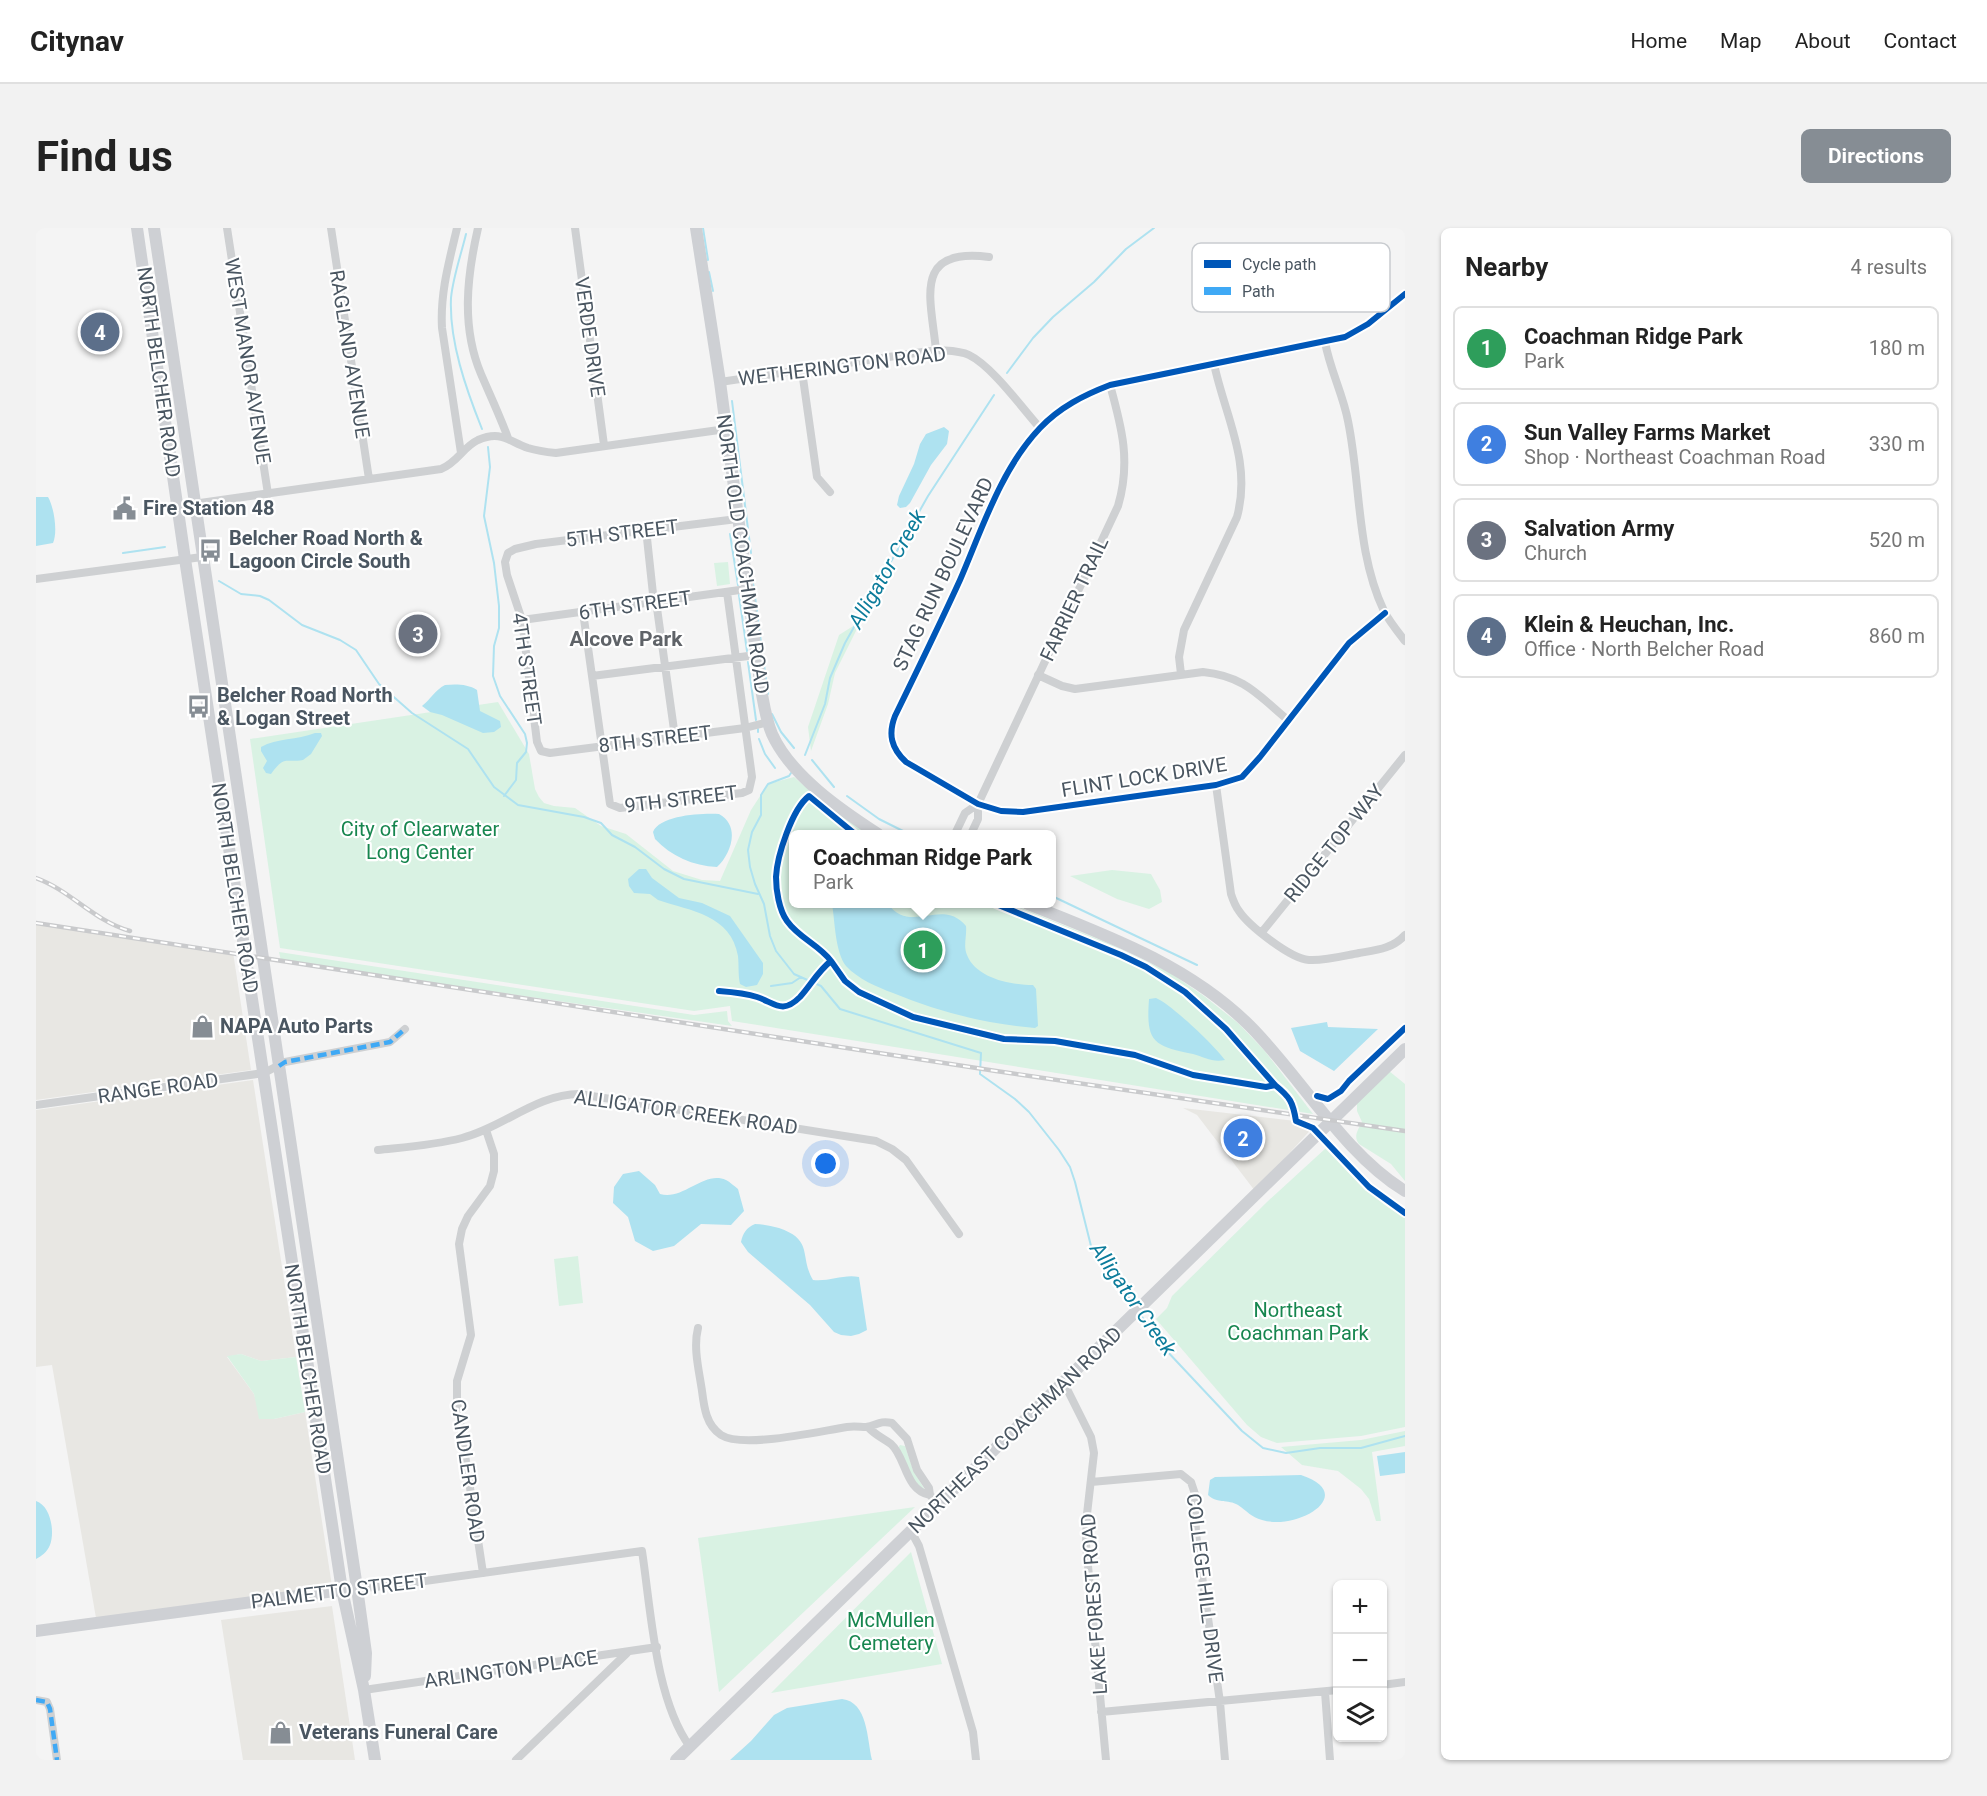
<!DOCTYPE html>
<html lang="en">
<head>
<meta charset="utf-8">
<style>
	body { margin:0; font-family:Roboto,sans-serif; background:#f2f2f2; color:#222 }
	.controls { position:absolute; right:18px; bottom:18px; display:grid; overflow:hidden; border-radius:9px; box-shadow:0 2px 4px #0004 }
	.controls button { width:54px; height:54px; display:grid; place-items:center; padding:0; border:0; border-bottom:2px solid #e0e0e0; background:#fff; color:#222; font:30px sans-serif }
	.you { position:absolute; left:790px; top:936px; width:21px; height:21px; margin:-15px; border:4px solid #fff; border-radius:50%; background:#1a73e8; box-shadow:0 0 0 9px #1a73e833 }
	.badge { display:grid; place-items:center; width:39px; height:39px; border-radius:50%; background:#868d94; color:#fff; font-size:20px; font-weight:700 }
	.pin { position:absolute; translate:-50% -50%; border:3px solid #fff; box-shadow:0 2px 6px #0006 }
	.popup { position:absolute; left:753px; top:602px; width:267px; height:78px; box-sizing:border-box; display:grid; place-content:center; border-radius:9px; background:#fff; filter:drop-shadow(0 2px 4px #0005); font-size:20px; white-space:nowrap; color:#767676 }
	.popup b { font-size:22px; color:#222 }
	.popup::after { content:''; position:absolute; left:50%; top:100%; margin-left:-12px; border:12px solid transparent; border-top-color:#fff }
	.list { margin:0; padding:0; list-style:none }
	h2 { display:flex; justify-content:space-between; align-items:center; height:78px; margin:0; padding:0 24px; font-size:26px }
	h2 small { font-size:20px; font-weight:400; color:#767676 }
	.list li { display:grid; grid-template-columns:39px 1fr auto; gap:18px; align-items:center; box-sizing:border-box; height:84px; margin:0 12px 12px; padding:0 12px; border:2px solid #e0e0e0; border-radius:9px }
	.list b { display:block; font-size:22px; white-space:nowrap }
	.list p { margin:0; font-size:20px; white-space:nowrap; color:#767676 }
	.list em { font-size:20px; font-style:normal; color:#767676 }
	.icon { flex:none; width:33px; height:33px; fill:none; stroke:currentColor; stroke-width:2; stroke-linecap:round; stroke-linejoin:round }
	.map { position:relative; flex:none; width:1369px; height:1532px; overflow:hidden; border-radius:9px }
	header { display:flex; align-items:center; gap:36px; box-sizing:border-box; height:84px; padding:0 30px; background:#fff; border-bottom:2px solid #e0e0e0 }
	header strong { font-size:28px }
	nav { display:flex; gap:33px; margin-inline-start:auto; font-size:21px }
	.intro { display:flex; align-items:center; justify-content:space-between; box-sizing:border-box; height:144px; padding:0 36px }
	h1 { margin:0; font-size:42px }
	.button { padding:15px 27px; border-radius:9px; background:#868d94; color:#fff; font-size:21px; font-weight:700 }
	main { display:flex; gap:36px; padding:0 36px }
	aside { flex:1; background:#fff; border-radius:9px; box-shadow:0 2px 4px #0004 }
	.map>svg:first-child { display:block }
	.commercial { fill:#e8e7e3 }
	.green { fill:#d9f2e3 }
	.water { fill:#aee2f0 }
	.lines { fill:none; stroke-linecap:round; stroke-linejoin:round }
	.stream { stroke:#aee2f0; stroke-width:2 }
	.street { stroke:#ced0d2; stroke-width:8 }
	.secondary { stroke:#ced0d4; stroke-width:12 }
	.rail-casing { stroke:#c9cacc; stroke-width:4.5 }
	.rail { stroke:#fff; stroke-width:2; stroke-dasharray:7; stroke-linecap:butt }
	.quiet { stroke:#3fa9f5; stroke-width:4.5; stroke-dasharray:9 4.5; stroke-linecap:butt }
	.cycleway-casing { stroke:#fff; stroke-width:10 }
	.cycleway { stroke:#0057b8; stroke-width:6 }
	.labels { text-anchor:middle; stroke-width:4.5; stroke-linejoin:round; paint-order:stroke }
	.street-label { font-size:20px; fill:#4a5661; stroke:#fff }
	.poi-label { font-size:20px; font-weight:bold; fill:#4a5661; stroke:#fff; text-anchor:start }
	.park-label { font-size:20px; fill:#17864f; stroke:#fff }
	.water-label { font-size:21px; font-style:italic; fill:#0c7c9b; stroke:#fff }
	.neighbourhood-label { font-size:21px; font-weight:bold; fill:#5f6368; stroke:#fff }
	.key { fill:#fff; stroke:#c9ccd0; stroke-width:1.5 }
	.key-label { font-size:16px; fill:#4a5661 }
</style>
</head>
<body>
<header>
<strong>Citynav</strong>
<nav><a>Home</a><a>Map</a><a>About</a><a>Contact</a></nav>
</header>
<div class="intro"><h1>Find us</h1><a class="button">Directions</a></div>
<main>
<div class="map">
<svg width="1369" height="1532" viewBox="0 0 1369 1532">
	<rect width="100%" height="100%" fill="#f4f4f4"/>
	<path class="commercial" d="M 0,696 L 197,724 L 215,842 L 0,872 Z
		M 217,852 L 260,1129 L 225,1133 L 205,1126 L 191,1129 L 218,1166 L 222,1179 L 238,1191 L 269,1184 L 296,1358 L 60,1390 L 16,1137 L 0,1139 L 0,882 Z
		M 1147,880 L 1268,894 L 1279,897 L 1219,963 L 1161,887 Z
		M 296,1378 L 319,1532 L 207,1532 L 185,1392 Z"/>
	<path class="green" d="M 692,334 L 694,356 L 681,358 L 678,335 Z
		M 825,393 L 799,445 L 792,476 L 775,523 L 772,499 L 803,407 Z
		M 462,474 L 493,526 L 499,561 L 503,569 L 508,575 L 518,578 L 539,580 L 565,598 L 590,606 L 637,643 L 666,652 L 684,653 L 715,582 L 732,556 L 758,549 L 786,573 L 833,606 L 758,606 L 758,676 L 975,676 L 1072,715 L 1133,744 L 1168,768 L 1202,795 L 1228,822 L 1277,886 L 696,793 L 694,778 L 658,783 L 244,720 L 214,511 Z
		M 1076,642 L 1115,646 L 1124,662 L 1126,674 L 1113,681 L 1081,671 L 1034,648 Z
		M 243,724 L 658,787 L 691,783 L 692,793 L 696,798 L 245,733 Z
		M 1353,843 L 1369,856 L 1369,953 L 1355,936 L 1323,916 C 1317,908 1322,902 1326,894 L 1321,883 L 1321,875 Z
		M 1290,920 L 1293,920 C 1316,944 1338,975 1369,989 L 1369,1199 L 1325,1208 L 1241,1215 L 1225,1209 L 1211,1197 L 1120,1091 L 1131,1080 L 1136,1068 L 1232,973 Z
		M 542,1028 L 547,1075 L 523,1078 L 518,1031 Z
		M 205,1126 L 225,1133 L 260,1129 L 269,1184 L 238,1191 L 223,1191 L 218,1166 L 191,1128 Z
		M 1369,1203 L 1369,1218 L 1336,1224 L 1345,1293 L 1340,1293 L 1333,1271 L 1325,1261 L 1302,1243 L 1266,1237 L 1245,1219 L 1325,1212 Z
		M 864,1217 L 869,1218 L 877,1242 L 889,1262 C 875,1253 869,1234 862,1220 Z
		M 879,1279 L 683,1464 L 662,1310 Z
		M 875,1324 L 906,1436 L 735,1465 Z"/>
	<path class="water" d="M 908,199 L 913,203 L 911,216 L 895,237 L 874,275 L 870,279 L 864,280 L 861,277 L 863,268 L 878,236 L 884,216 L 890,206 Z
		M 0,269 L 12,269 C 18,279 22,304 17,315 L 0,318 Z
		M 409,457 C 420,456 432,456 441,462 L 444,483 L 464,493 L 465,499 L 458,504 L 447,505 L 406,487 L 394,484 L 386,478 C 395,471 399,462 409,457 Z
		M 279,505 L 285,505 L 286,508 L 275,526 L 267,532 C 248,535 249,527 235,546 L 230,545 L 227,540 L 231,533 L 225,523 L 225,519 C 241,510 261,512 279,505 Z
		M 683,586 C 705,598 695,626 681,639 C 657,638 635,628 619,611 L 617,604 C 624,587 666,585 683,586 Z
		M 603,641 L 610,641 L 616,650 L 643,670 L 666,675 L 694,688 L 727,735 L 727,746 L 721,757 L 710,759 L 704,756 C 702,747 703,738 702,728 C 695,687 655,683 622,672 L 614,666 L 598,665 L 593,658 L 592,651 Z
		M 796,676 L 852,676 C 875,707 906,669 930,698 C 931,708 927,718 931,727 C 940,750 974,757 997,757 L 1000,761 L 1002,798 L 999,800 C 950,796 903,784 857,765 C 841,759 822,751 810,738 C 799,724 799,693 796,676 Z
		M 1120,770 C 1135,776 1179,818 1189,832 C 1177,835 1168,829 1157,826 C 1116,818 1110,813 1113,771 Z
		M 1291,794 L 1292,799 L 1342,801 L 1298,843 L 1264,823 L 1255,800 Z
		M 603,943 L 619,957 L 624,966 C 647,973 668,942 690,952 C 694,954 698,958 702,961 L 708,983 L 695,997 L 665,996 L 638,1018 L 617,1023 L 599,1013 L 592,989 L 577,975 L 578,959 L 587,946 Z
		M 719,996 C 728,996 735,998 743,1000 C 778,1012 763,1028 777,1052 C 793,1054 807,1046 823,1049 L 831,1102 L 823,1106 L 815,1108 L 805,1107 L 798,1104 L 774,1077 L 712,1024 L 705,1014 C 707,1005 710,1000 719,996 Z
		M 1369,1224 L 1369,1245 L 1344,1248 L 1341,1228 Z
		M 1265,1247 C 1323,1266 1262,1303 1226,1292 C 1215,1289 1211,1283 1202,1277 C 1192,1271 1181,1276 1172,1267 L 1174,1252 L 1179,1249 Z
		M 0,1273 C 15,1278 19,1304 14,1317 C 11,1324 6,1328 0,1331 Z
		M 806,1471 C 832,1474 831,1511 836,1532 L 694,1532 L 715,1513 L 738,1487 L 751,1480 Z"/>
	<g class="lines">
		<path class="stream" d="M 667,0 L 672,32
			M 430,6 C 425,27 417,49 415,70 C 413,113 430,161 446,201
			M 673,44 L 677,63
			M 971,145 L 997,110 L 1017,89 L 1058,54 L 1090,21 L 1118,0
			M 696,173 L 715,325
			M 452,219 L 454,239 L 448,288 L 458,335 L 463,378 L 463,400 L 458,418 L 457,448 L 464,468 L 489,506 L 491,515 L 490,524 L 481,535 L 480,552 L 468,568
			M 694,306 L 702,357
			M 87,325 L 129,319
			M 715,341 L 721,383
			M 183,353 L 205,366 L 224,368 L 233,372 L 266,397 L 304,412 L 320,422 L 343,456 L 376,485 L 432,521 L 458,559 L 482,577 L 548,589 L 565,595 L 576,607 L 599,619 L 628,641 L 648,651 L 722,666
			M 703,367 L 711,423
			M 722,392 L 732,466
			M 712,434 L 720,492
			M 736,486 L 745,504 L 758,520
			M 722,501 L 722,504
			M 723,511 L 729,526 L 739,540
			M 769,527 L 789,476 L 794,450 L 809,415 L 892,268 L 958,167
			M 776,532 L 798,559
			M 755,545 L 753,548 L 732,556 L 725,567 L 725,587 L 716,604 L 712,622 L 714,639 L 719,656 L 728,676 L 734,708 L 740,723 L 758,746 L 785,758 L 804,781 L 945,825 L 944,846 L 979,871 L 993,884 L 1023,922 L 1034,939 L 1039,954 L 1055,1018 L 1062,1028 L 1074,1036 L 1098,1079
			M 811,568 L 843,591 L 873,606
			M 1016,668 L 1161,737
			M 735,758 L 756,755 L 765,749
			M 1104,1086 L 1129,1121 L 1206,1203 L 1227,1220 L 1250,1225 L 1284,1220 L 1325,1220 L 1369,1208"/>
		<path class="street" d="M 191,0 L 232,266
			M 295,0 L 333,251
			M 421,0 C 413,34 404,65 406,100 L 425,225
			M 442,0 C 431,48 425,99 445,146 C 454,167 464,188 472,210
			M 539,0 L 568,217
			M 1289,114 C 1294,142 1307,166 1312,193 C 1325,256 1320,324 1348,383 C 1353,393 1362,404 1369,413
			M 900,122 C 895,71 876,19 953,29
			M 766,143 L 781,249 L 794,264
			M 684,154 L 900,122 C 911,123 923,122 933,127 C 956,138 986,180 1004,200
			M 143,278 L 405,241 C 421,235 427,219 442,212 C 465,202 472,213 492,220 C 502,223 510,224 520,225 L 690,201
			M 701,291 L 500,316 L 479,321 L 472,325 L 469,334 L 471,347 L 486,392 L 501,514 L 505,523 L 514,525 L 709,500 L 732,494
			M 610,301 L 617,366 L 620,373 L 639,509
			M 0,351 L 166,329
			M 547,384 L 574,576 L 584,580 L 706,565 L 713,562 L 716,549 L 691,364
			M 1349,385 L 1313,415 L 1224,529 L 1206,549 L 1180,557 L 987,584 L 965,583 L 942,576 L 870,534 C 855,520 852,506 859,488 C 881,443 903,398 924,352 C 946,301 965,241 1004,200 C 1024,179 1048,167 1074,157 L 1309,109 L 1332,96 L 1369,66
			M 486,392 L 711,361
			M 1145,446 L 1143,429 L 1148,402 L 1201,289 C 1216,234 1189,188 1178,136
			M 1002,447 L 1026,458 L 1039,461 L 1167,444 C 1208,448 1222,467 1252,492
			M 556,448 L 720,427
			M 1180,557 L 1195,666 C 1197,672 1199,678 1203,683 C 1213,698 1255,731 1273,732 C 1289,733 1307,728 1323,725 C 1341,722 1356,721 1369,707
			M 919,606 L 929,585 L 942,576
			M 935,606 L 942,591 L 942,576 L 1082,278 C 1095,234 1086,200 1074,157
			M 1226,704 L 1369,527
			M 0,877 L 228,845 L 249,834 L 354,814 L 369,801
			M 342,922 C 370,919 399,917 426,910 C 466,900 501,866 543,866 L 840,913 L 856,921 L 870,932 L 923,1006
			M 662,1100 C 657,1120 663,1142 666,1163 C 668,1179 670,1197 685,1207 C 707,1221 784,1203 811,1199 C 818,1198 824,1199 830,1199 C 840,1198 843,1192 856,1195 L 871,1211 L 881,1242 L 893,1260 L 894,1267 L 903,1277
			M 1028,1155 L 1055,1209 L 1058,1225 L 1051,1286 L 1050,1316 L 1070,1532
			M 832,1199 C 839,1207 847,1210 855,1216 C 870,1229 869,1263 894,1267
			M 1055,1254 L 1145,1246 L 1155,1254 L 1159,1266 L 1160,1306 L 1184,1474 L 1189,1532
			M 875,1303 L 883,1318 L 937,1504 L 940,1532
			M 447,1345 L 421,1174 L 421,1153 L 435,1107 L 423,1016 L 426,1001 L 432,988 L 454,958 L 458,943 L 458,926 L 450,902
			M 306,1362 L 360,1357 L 606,1323 C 615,1382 619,1471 654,1519
			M 1346,1457 L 1369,1454
			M 328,1462 L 621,1419
			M 1289,1464 L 1294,1532
			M 0,1472 L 11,1474 L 14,1481 L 21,1532
			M 1065,1484 L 1302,1462
			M 480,1532 L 591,1425"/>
		<path class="secondary" d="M 101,0 L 149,331 L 306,1362 L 328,1462 L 339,1532
			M 118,0 L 321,1360 L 330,1425 L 329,1448
			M 660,0 L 684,154 L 725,461 C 728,477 730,492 736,506 C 755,548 805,582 842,606
			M 992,676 C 1070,707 1153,737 1214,798 C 1265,849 1307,925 1369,963
			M 0,1403 L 306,1362
			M 640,1532 L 1369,821"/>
		<defs>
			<path id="rail" d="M 0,650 C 34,662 58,693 94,703
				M 0,695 L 960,843 L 1369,903"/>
		</defs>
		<use href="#rail" class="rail-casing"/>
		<use href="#rail" class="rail"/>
		<path class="quiet" d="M 243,838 L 249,834 L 354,814 L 369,801
			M 0,1472 L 11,1474 L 14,1481 L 21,1532"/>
		<defs>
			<path id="cycleway" d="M 1349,385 L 1313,415 L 1224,529 L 1206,549 L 1180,557 L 987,584 L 965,583 L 942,576 L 870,534 C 855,520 852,506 859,488 C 881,443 903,398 924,352 C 946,301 965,241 1004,200 C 1024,179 1048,167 1074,157 L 1309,109 L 1332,96 L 1369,66
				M 960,676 L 1085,727 L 1110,739 L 1149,764 L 1190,801 L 1239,857 C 1254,869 1257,874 1260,893 L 1277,900 L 1333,959 L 1369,985
				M 795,733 C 783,717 763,710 751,693 C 743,682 740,662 740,649 C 741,628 756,581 773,568 L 819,606
				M 683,763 C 696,764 709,765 721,769 C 739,775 746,787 764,769 C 775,757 782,743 795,733 L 809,753 L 823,764 L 877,789 L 968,811 L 1019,813 L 1099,827 L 1157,847 L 1230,859 L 1239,857
				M 1281,868 L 1292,871 L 1305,863 L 1313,853 L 1369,800"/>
		</defs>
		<use href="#cycleway" class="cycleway-casing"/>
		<use href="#cycleway" class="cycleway"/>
	</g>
	<defs>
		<symbol id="civic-bare" viewBox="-9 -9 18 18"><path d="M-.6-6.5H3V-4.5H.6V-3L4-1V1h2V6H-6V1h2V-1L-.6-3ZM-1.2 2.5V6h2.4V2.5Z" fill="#868d94" stroke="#fff" stroke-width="2.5" paint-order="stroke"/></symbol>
		<symbol id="bus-bare" viewBox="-9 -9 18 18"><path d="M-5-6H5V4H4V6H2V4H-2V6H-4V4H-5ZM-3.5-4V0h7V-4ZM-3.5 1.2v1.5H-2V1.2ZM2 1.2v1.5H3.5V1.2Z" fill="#868d94" stroke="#fff" stroke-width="2.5" paint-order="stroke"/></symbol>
		<symbol id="shop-bare" viewBox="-9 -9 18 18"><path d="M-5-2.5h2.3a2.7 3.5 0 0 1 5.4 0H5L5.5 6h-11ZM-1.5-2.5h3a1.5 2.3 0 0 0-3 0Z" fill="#868d94" stroke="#fff" stroke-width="2.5" paint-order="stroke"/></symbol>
	</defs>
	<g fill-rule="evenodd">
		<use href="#civic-bare" x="72" y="264" width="33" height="33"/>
		<use href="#bus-bare" x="158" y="306" width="33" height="33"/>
		<use href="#bus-bare" x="146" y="462" width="33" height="33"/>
		<use href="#shop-bare" x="150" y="782" width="33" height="33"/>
		<use href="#shop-bare" x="228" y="1488" width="33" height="33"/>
	</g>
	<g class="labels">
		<g class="street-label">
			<text transform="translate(554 109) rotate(82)" y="7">VERDE DRIVE</text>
			<text transform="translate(314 126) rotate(81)" y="7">RAGLAND AVENUE</text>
			<text transform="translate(212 133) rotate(81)" y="7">WEST MANOR AVENUE</text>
			<text transform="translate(806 138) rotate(-7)" y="7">WETHERINGTON ROAD</text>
			<text transform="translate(123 144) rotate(82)" y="7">NORTH BELCHER ROAD</text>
			<text transform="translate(586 305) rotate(-7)" y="7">5TH STREET</text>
			<text transform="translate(707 326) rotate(82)" y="7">NORTH OLD COACHMAN ROAD</text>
			<text transform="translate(907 346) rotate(-65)" y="7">STAG RUN BOULEVARD</text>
			<text transform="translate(1038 371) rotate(-65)" y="7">FARRIER TRAIL</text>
			<text transform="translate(599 377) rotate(-8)" y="7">6TH STREET</text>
			<text transform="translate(491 441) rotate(82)" y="7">4TH STREET</text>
			<text transform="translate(619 511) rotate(-7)" y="7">8TH STREET</text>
			<text transform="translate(1108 549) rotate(-9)" y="7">FLINT LOCK DRIVE</text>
			<text transform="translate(645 571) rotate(-7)" y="7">9TH STREET</text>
			<text transform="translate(1298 615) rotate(-51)" y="7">RIDGE TOP WAY</text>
			<text transform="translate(199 660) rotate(81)" y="7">NORTH BELCHER ROAD</text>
			<text transform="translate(122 860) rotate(-8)" y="7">RANGE ROAD</text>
			<text transform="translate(650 884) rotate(8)" y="7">ALLIGATOR CREEK ROAD</text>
			<text transform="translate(272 1141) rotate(81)" y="7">NORTH BELCHER ROAD</text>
			<text transform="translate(979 1202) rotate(-44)" y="7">NORTHEAST COACHMAN ROAD</text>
			<text transform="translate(432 1243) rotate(82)" y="7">CANDLER ROAD</text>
			<text transform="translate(1169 1360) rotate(83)" y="7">COLLEGE HILL DRIVE</text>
			<text transform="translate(303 1363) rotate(-7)" y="7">PALMETTO STREET</text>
			<text transform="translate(1058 1376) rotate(-94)" y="7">LAKE FOREST ROAD</text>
			<text transform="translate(475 1441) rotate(-8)" y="7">ARLINGTON PLACE</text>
		</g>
		<g class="poi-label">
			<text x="107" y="287">Fire Station 48</text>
			<text x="193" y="317">Belcher Road North &amp;<tspan x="193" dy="23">Lagoon Circle South</tspan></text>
			<text x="181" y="474">Belcher Road North<tspan x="181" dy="23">&amp; Logan Street</tspan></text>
			<text x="184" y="805">NAPA Auto Parts</text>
			<text x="263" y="1511">Veterans Funeral Care</text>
		</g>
		<g class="park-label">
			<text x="384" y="608">City of Clearwater<tspan x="384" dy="23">Long Center</tspan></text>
			<text x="1262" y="1089">Northeast<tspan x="1262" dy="23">Coachman Park</tspan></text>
			<text x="855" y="1399">McMullen<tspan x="855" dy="23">Cemetery</tspan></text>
		</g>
		<g class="water-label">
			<text transform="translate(851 341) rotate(-60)" y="7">Alligator Creek</text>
			<text transform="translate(1097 1071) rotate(55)" y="7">Alligator Creek</text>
		</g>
		<g class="neighbourhood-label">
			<text x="590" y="418">Alcove Park</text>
		</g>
	</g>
	<rect x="1156" y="15" width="198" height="69" rx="9" class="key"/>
	<rect x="1168" y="32" width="27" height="8" fill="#0057b8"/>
	<rect x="1168" y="59" width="27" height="8" fill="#3fa9f5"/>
	<g class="key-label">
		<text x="1206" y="42">Cycle path</text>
		<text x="1206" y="69">Path</text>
	</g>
</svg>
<div class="controls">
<button>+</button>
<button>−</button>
<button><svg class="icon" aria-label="layers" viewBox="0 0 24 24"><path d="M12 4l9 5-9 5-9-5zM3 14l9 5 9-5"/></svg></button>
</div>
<div class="you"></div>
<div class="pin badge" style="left:887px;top:722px;background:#2e9e5b">1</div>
<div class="popup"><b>Coachman Ridge Park</b>Park</div>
<div class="pin badge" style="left:1207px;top:910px;background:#3f7fe0">2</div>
<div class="pin badge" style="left:382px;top:406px;background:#6b7280">3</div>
<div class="pin badge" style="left:64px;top:104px;background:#5c6f8a">4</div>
</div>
<aside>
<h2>Nearby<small>4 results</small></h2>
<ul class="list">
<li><span class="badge" style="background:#2e9e5b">1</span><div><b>Coachman Ridge Park</b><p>Park</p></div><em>180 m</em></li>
<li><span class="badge" style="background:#3f7fe0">2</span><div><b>Sun Valley Farms Market</b><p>Shop · Northeast Coachman Road</p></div><em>330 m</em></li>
<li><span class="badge" style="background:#6b7280">3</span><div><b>Salvation Army</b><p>Church</p></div><em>520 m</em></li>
<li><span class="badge" style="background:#5c6f8a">4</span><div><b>Klein &amp; Heuchan, Inc.</b><p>Office · North Belcher Road</p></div><em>860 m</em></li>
</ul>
</aside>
</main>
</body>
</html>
